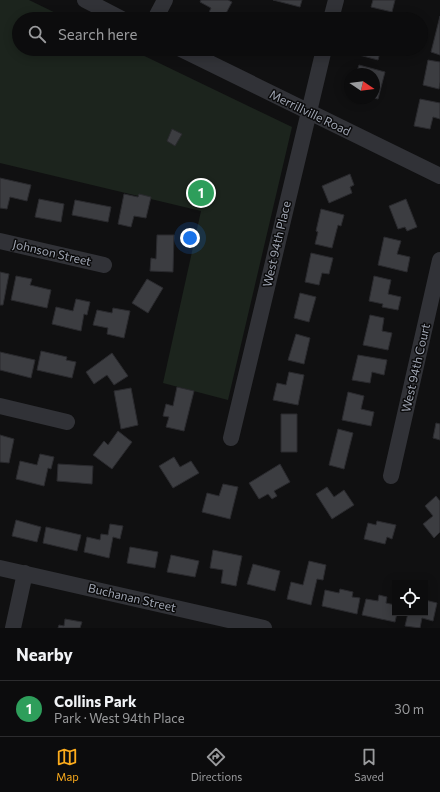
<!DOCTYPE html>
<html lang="en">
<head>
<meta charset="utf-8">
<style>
	body { margin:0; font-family:Commissioner,sans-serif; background:#1a1a1b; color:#f1f3f6 }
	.controls { position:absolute; right:12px; bottom:12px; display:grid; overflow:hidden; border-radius:0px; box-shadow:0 2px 10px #0003 }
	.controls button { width:36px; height:36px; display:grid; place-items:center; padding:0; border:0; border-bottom:1px solid #2c2c2e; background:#0c0c0d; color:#f1f3f6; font:20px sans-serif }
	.compass { position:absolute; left:344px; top:68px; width:36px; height:36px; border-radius:50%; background:#0c0c0d; box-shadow:0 2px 10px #0003; rotate:103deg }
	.you { position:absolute; left:190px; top:238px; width:14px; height:14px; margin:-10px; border:3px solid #fff; border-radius:50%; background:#1a73e8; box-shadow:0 0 0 6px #1a73e833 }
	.badge { display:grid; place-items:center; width:26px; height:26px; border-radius:50%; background:#fdac1c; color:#fff; font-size:13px; font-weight:700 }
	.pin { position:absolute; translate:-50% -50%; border:2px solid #fff; box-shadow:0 1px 4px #0006 }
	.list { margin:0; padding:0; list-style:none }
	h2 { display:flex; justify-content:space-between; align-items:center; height:52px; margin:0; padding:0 16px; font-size:17px }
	h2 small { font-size:13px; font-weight:400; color:#9a9b9d }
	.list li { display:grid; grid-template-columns:26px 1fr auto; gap:12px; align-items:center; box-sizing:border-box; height:56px; padding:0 16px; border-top:1px solid #2c2c2e }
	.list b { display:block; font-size:15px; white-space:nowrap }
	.list p { margin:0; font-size:13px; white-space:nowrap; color:#9a9b9d }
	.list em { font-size:13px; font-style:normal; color:#9a9b9d }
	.icon { flex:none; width:22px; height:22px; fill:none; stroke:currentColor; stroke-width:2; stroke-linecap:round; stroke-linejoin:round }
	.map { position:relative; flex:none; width:440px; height:628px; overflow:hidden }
	.search { position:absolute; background:#0c0c0d; box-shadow:0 2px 10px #0003; left:12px; right:12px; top:12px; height:44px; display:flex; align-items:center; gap:10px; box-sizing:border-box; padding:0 14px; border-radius:22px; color:#9a9b9d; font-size:15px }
	.sheet { height:108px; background:#0c0c0d }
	nav { display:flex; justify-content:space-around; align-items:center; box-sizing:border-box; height:56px; border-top:1px solid #2c2c2e; background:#0c0c0d; font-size:11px; color:#9a9b9d }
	nav a { display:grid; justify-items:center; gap:2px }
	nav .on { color:#fdac1c }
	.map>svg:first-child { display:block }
	.green { fill:#1c241d }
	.building { fill:#3c3d41; stroke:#2a2a2e }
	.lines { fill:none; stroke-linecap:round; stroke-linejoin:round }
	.minor { stroke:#313237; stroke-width:16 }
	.labels { text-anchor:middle; stroke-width:3; stroke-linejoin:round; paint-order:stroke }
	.street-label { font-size:12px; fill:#a0a6b3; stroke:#0b0b0c }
</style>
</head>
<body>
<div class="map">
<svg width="440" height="628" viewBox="0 0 440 628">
	<rect width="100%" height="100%" fill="#101011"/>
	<path class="green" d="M 0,0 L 29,0 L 68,19 L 19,19 L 19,49 L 130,49 L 292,127 L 228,400 L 163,383 L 201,211 L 0,163 Z"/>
	<path class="building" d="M 201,0 L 228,0 L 232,2 L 223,19 L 206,19 L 211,8 L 200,2 Z
		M 273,0 L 302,0 L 300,7 Z
		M 373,0 L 395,0 L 392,12 L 371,7 Z
		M 440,16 L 440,55 L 431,52 Z
		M 361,49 L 381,49 L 378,60 L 359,55 Z
		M 428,60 L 440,62 L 440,82 L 439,89 L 423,85 Z
		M 359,65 L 385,72 L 378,99 L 374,98 L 374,74 L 356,74 Z
		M 420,99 L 440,103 L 440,119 L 433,117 L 430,129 L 414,126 Z
		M 172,129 L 182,134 L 175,146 L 167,141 Z
		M 350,174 L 354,185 L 350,187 L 352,193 L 329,203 L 322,186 Z
		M 0,178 L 31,185 L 27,201 L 10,197 L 7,209 L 0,208 Z
		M 124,194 L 138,197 L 139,194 L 151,197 L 146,218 L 134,216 L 131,227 L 118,224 Z
		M 39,199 L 64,204 L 61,222 L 35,217 Z
		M 406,199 L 417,227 L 407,231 L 405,227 L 398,229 L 389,206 Z
		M 75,200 L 111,207 L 108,222 L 72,215 Z
		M 321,209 L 344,215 L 341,226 L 338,225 L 332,248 L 315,244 L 318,232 L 316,231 Z
		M 157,235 L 174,235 L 173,272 L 150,271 L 151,258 L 156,259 Z
		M 384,237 L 401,241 L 397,254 L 410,257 L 407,272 L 378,265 Z
		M 311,253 L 333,258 L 329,274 L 322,273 L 319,285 L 305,282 Z
		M 0,272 L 9,274 L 3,305 L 0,305 Z
		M 16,276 L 32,279 L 30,285 L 51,290 L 47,308 L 11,300 Z
		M 374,276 L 391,280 L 388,294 L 401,297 L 398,310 L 382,307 L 383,304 L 369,301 Z
		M 147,279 L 163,288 L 148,313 L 132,303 Z
		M 300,293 L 316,297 L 309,322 L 294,318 Z
		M 76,299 L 90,302 L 87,315 L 84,314 L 81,331 L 52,324 L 56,307 L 73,311 Z
		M 113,308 L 130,311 L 124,338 L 107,334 L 108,328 L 93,325 L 97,310 L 112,313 Z
		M 370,315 L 384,318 L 382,331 L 392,333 L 388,350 L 363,345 Z
		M 296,334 L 310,338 L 304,364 L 288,360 Z
		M 41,351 L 67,357 L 66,360 L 76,362 L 72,378 L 37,370 Z
		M 0,352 L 35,360 L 31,378 L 0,370 Z
		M 112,353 L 128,376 L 114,385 L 107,375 L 94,384 L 86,372 Z
		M 358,355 L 387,360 L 384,375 L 372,372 L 370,383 L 352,380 Z
		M 289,372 L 304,375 L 298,405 L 273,400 L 277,383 L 286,385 Z
		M 177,387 L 194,391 L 184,431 L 166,427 L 169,417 L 163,416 L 166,404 L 173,406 Z
		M 131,388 L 138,425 L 121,429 L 114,391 Z
		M 348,392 L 364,396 L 361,409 L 374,412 L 371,426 L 342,420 Z
		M 281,414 L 297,414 L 297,452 L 281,452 Z
		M 436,423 L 440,424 L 440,440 L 433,438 Z
		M 338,429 L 353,433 L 344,469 L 329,465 Z
		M 118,431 L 132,442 L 112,469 L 93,455 L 104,441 L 108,445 Z
		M 0,435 L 14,439 L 9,463 L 0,462 Z
		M 40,454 L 54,457 L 51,469 L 48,468 L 44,486 L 16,479 L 20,461 L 37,465 Z
		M 174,457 L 180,467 L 191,461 L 199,473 L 173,488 L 159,466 Z
		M 58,464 L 93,466 L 92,484 L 57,481 Z
		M 280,464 L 290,482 L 274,491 L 277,496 L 272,499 L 268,494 L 259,499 L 249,483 Z
		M 223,484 L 238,487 L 230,519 L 202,512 L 207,493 L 219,496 Z
		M 327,487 L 334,497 L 344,490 L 354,505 L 332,519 L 316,494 Z
		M 436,496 L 440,501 L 440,532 L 434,538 L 423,524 L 433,516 L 425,506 Z
		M 16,520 L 41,527 L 37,542 L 12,536 Z
		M 377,521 L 396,525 L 392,539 L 387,537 L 385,544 L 364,539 L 368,523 L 376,525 Z
		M 110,524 L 123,526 L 120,539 L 113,537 L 109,558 L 84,552 L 87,537 L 100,540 L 101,534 L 108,535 Z
		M 46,527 L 81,535 L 77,551 L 43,543 Z
		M 130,547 L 158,552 L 155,568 L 127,563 Z
		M 213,550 L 242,556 L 236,586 L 221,583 L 223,570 L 210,568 Z
		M 171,555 L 199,561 L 195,577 L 167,572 Z
		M 309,561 L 326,565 L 323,580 L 317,579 L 311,605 L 287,599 L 291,582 L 303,585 Z
		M 253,564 L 280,571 L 275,591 L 247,584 Z
		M 340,589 L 353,592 L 352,597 L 360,598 L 357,614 L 322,606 L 325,590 L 339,593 Z
		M 379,595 L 387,597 L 386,603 L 395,605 L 395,613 L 397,613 L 395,622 L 362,615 L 366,599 L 378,601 Z
		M 425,600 L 437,603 L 433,621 L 422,618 L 420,628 L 405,626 L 408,613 L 425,613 Z
		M 65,619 L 82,622 L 80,628 L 58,628 L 59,625 L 64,626 Z"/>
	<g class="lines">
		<path class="minor" d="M 85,0 L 122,19
			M 155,19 L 165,0
			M 331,19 L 336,0
			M 181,49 L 440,176
			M 0,241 L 104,265
			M 0,406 L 67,422
			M 231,438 L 324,49
			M 391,476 L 440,260
			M 0,568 L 264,628
			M 13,628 L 25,573"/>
	</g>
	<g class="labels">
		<g class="street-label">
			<text transform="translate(310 113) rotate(26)" y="4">Merrillville Road</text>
			<text transform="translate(277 244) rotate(-77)" y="4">West 94th Place</text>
			<text transform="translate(52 253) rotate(13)" y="4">Johnson Street</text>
			<text transform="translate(416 368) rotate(-77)" y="4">West 94th Court</text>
			<text transform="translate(132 598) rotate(13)" y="4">Buchanan Street</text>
		</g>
	</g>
</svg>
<div class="controls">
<button><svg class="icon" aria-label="locate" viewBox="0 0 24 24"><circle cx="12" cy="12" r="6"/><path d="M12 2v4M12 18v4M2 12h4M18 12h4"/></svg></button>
</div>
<svg class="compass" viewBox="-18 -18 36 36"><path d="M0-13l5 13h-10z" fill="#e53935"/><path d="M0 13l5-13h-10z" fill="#9a9b9d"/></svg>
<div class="you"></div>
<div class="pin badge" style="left:201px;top:193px;background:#2e9e5b">1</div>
<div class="search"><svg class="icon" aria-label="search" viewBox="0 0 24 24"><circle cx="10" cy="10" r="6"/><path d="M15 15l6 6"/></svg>Search here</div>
</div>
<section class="sheet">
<h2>Nearby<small></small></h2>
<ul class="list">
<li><span class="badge" style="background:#2e9e5b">1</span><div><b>Collins Park</b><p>Park · West 94th Place</p></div><em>30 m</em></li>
</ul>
</section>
<nav>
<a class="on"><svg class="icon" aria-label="map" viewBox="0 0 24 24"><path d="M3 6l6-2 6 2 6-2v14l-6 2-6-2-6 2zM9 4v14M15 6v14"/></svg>Map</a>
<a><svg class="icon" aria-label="directions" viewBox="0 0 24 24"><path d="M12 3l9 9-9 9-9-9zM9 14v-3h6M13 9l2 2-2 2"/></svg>Directions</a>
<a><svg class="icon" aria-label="saved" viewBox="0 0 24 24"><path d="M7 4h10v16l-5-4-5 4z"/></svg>Saved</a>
</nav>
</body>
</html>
